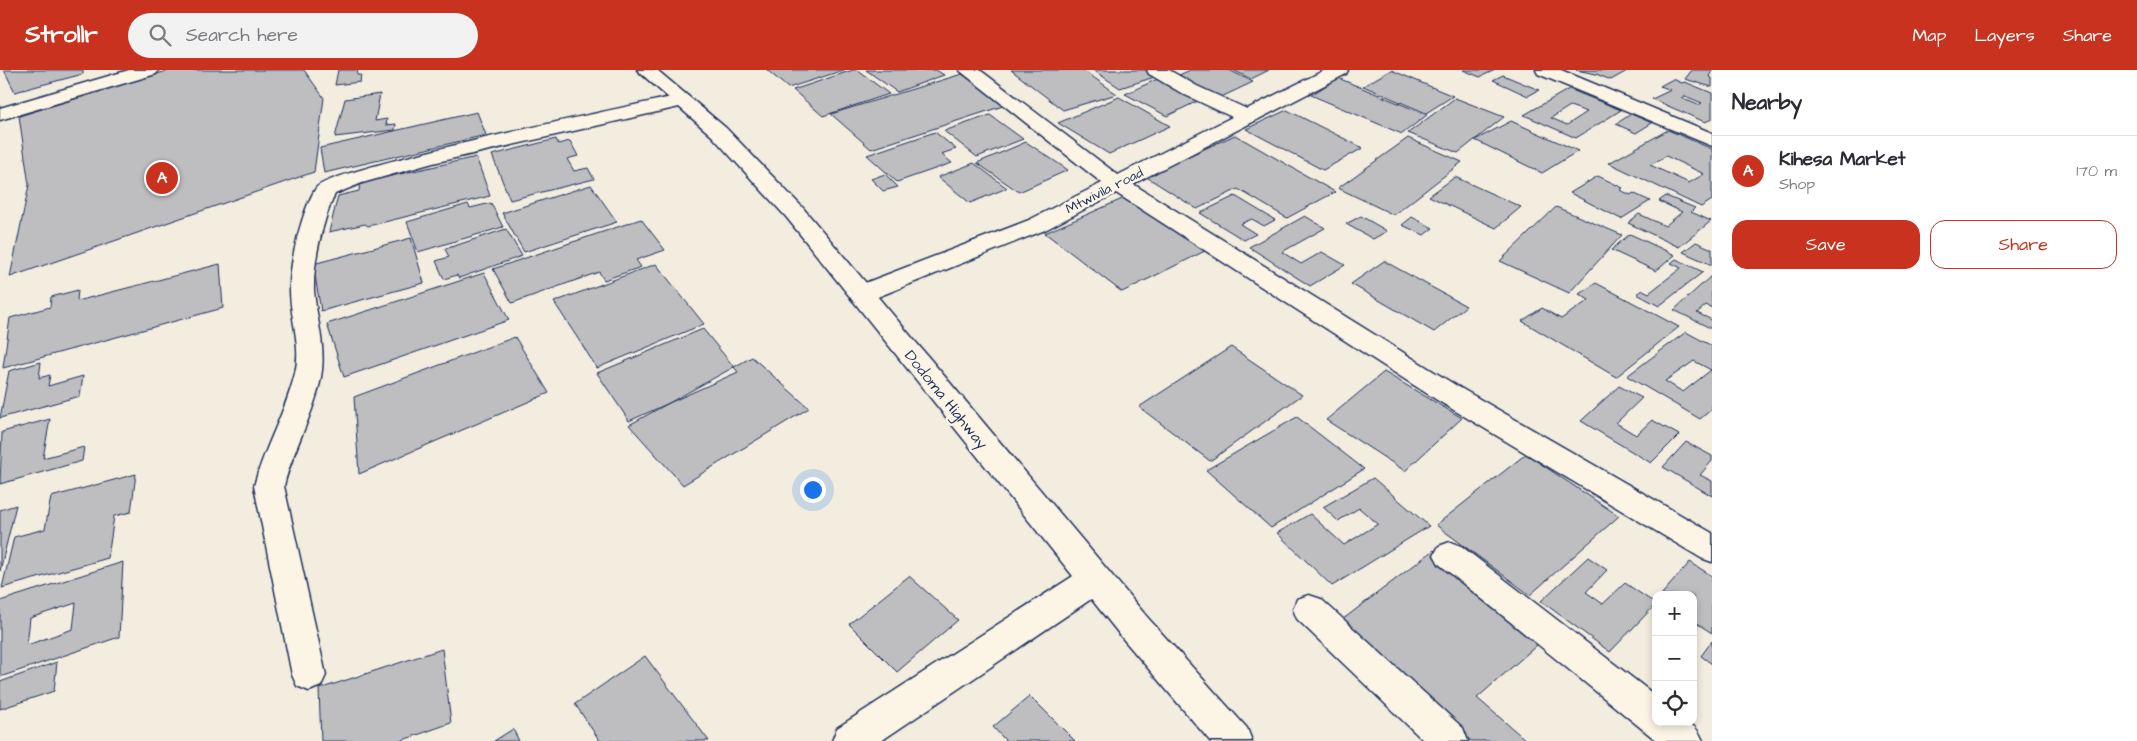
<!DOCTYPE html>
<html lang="en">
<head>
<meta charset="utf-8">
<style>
	body { margin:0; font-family:"Architects Daughter",sans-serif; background:#f2f2f3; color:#2b2b33 }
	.controls { position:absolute; right:15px; bottom:15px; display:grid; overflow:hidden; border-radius:10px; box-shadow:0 2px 8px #0003 }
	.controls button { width:45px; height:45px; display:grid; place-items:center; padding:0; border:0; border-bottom:1px solid #e1e1e2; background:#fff; color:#2b2b33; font:25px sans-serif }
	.you { position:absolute; left:812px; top:419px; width:18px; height:18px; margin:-12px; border:4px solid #fff; border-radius:50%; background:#1a73e8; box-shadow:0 0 0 8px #1a73e833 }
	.badge { display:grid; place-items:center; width:32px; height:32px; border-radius:50%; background:#c8321e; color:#fff; font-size:16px; font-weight:700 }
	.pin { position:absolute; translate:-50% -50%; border:2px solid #fff; box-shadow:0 1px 5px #0006 }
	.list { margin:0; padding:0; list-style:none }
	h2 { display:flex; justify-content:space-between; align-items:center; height:65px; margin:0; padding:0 20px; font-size:21px }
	h2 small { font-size:16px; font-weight:400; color:#7c7c81 }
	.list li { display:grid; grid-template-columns:32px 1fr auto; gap:15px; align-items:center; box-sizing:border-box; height:70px; padding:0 20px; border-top:1px solid #e1e1e2 }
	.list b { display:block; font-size:19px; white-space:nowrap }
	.list p { margin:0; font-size:16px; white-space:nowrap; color:#7c7c81 }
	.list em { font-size:16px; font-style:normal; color:#7c7c81 }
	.actions { display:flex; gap:10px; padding:15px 20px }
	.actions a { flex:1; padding:11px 0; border:1px solid #c8321e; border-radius:15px; text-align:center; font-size:18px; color:#c8321e }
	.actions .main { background:#c8321e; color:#fff }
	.icon { flex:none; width:28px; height:28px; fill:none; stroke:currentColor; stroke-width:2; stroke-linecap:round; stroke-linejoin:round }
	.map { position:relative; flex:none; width:1712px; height:671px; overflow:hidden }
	header { display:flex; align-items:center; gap:30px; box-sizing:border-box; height:70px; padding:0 25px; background:#c8321e; color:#fff }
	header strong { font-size:24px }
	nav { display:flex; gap:28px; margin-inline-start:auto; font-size:18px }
	.search { width:350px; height:45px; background:#f2f2f3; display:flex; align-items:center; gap:12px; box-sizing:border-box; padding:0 18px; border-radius:28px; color:#7c7c81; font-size:19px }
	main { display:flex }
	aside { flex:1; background:#fff }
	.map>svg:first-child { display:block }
	.building { fill:#bebec0; stroke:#1b2f5e; fill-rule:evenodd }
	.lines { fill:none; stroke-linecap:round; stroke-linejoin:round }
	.street-casing { stroke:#1b2f5e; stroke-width:3 }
	.highway-casing { stroke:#1b2f5e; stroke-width:3 }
	.street { fill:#fcf5e5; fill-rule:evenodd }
	.highway { fill:#fcf5e5; fill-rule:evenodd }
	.labels { text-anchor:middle; stroke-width:5; stroke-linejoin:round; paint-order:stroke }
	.far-street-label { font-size:14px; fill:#1b2f5e; stroke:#fcf5e5 }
	.street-label { font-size:16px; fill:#1b2f5e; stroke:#fcf5e5 }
</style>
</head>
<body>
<header>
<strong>Strollr</strong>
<div class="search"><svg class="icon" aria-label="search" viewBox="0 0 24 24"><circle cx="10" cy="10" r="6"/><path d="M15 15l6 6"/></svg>Search here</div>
<nav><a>Map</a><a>Layers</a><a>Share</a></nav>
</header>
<main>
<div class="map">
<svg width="1712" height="671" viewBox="0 0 1712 671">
	<rect width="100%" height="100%" fill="#f3ede0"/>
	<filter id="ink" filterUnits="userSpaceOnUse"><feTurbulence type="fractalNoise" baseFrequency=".02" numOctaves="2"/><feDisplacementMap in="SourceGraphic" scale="10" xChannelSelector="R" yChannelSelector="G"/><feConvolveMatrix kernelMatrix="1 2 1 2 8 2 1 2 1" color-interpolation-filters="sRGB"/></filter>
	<g filter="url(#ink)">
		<path class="building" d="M 4,0 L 83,0 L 83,4 L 15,22 Z
			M 170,0 L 304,0 L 324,28 L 314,102 L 10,207 L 29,115 L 19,46 Z
			M 338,0 L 358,0 L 357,5 L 361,5 L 360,12 L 335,15 Z
			M 767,0 L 844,0 L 788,18 Z
			M 853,0 L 857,0 L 889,24 L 823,46 L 793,20 Z
			M 866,0 L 936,0 L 944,5 L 897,22 Z
			M 1011,0 L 1083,0 L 1117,24 L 1063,40 Z
			M 1093,0 L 1153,0 L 1161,5 L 1120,18 Z
			M 1190,0 L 1229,0 L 1253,12 L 1215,30 L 1173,8 Z
			M 1233,0 L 1269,0 L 1251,9 Z
			M 1391,0 L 1453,26 L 1426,43 L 1363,16 Z
			M 1463,0 L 1495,0 L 1480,7 Z
			M 1576,0 L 1625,0 L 1627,1 L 1611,10 L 1596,4 Z
			M 1692,0 L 1712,0 L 1709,7 L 1712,8 L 1712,17 L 1685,9 Z
			M 962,4 L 1006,35 L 871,79 L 831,44 Z
			M 1503,5 L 1539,20 L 1528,26 L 1493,10 Z
			M 1162,7 L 1204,28 L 1167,46 L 1125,24 Z
			M 1338,8 L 1427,45 L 1402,64 L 1311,25 Z
			M 1673,9 L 1682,13 L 1685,12 L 1712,23 L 1712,49 L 1705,52 L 1652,29 L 1671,20 L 1660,16 ZM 1685,26 L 1702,33 L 1698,35 L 1681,28 Z
			M 1569,19 L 1621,40 L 1576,68 L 1524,45 ZM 1570,36 L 1587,42 L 1567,55 L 1551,48 Z
			M 380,24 L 375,51 L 387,49 L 386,55 L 396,54 L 395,60 L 335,67 L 345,29 Z
			M 1119,27 L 1170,56 L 1109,84 L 1058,53 Z
			M 1455,28 L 1504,47 L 1458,83 L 1408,63 Z
			M 1287,40 L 1363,78 L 1323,100 L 1246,59 Z
			M 477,42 L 486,65 L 324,103 L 320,78 Z
			M 1631,44 L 1652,53 L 1636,63 L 1616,54 Z
			M 990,45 L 1023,69 L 977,87 L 944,61 Z
			M 1511,51 L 1578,81 L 1542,103 L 1475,70 Z
			M 1668,60 L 1712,79 L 1712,130 L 1701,137 L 1609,93 ZM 1666,86 L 1704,104 L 1689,113 L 1650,95 Z
			M 935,62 L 956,79 L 941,84 L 952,93 L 897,112 L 867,85 Z
			M 1235,65 L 1335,122 L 1287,148 L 1238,119 L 1197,139 L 1145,106 Z
			M 1408,68 L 1462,92 L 1394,145 L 1338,118 Z
			M 556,69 L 558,74 L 570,71 L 578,86 L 567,89 L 574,101 L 588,98 L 594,109 L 510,130 L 492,85 Z
			M 1026,72 L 1068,100 L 1019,122 L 977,93 Z
			M 476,87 L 490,126 L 368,156 L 365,154 L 329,162 L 338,126 L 359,121 L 360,113 Z
			M 974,93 L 1007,118 L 970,133 L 938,107 Z
			M 885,104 L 898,117 L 883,121 L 871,109 Z
			M 1598,106 L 1623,118 L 1620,120 L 1631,125 L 1633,123 L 1650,131 L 1621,149 L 1570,123 Z
			M 1455,107 L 1521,137 L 1496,158 L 1429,126 Z
			M 591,115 L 617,152 L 524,182 L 502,143 Z
			M 1129,126 L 1207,180 L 1122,222 L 1045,163 Z
			M 1235,126 L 1275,150 L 1264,156 L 1252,149 L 1240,154 L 1256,164 L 1244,170 L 1200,143 Z
			M 1666,126 L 1695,138 L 1691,142 L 1711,151 L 1679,177 L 1628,153 L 1639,144 L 1665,156 L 1682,142 L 1659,131 Z
			M 491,133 L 503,157 L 418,182 L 407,152 L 468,134 L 470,138 Z
			M 1556,137 L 1622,165 L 1569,223 L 1500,191 Z
			M 1305,146 L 1325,158 L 1282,182 L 1301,194 L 1322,182 L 1345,195 L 1310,216 L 1249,177 Z
			M 1361,146 L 1387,161 L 1373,169 L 1346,154 Z
			M 1412,147 L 1433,158 L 1424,165 L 1402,155 Z
			M 641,149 L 665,180 L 636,190 L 641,197 L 604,210 L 599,202 L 512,233 L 493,199 Z
			M 506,159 L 522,186 L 459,208 L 457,205 L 444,209 L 436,191 L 449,187 L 445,179 Z
			M 1630,164 L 1675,185 L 1656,201 L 1611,180 Z
			M 411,168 L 424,213 L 321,241 L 313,194 Z
			M 1696,172 L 1712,179 L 1712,195 L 1683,182 Z
			M 1676,189 L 1703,202 L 1659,236 L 1637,224 L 1643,220 L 1649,223 L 1681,198 L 1671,193 Z
			M 1384,191 L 1466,236 L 1434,262 L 1351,214 Z
			M 220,194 L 223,238 L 3,298 L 10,248 L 50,237 L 51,227 L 78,220 L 77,231 Z
			M 656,194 L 704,254 L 597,298 L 554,232 Z
			M 484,203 L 509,250 L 344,307 L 327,254 Z
			M 1711,206 L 1712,238 L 1706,235 L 1697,243 L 1712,250 L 1712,259 L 1674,240 Z
			M 1596,213 L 1679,257 L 1616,307 L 1522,251 L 1542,238 L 1561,249 L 1589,230 L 1579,224 Z
			M 703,259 L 738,302 L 629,351 L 597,303 Z
			M 1686,262 L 1712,276 L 1712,339 L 1700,349 L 1627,306 ZM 1694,291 L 1711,300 L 1683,322 L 1665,311 Z
			M 515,267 L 549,323 L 359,404 L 354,327 Z
			M 1231,277 L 1302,325 L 1210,391 L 1139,337 Z
			M 752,287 L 809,338 L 683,415 L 629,355 Z
			M 41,292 L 39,308 L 50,305 L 48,316 L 83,306 L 80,326 L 0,348 L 9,301 Z
			M 1384,302 L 1462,348 L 1405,401 L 1326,350 Z
			M 1619,316 L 1642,328 L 1616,353 L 1636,365 L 1652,350 L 1679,365 L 1651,393 L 1581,351 Z
			M 1297,347 L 1364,399 L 1271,458 L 1206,400 Z
			M 50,349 L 43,388 L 84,377 L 82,391 L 0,414 L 2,362 Z
			M 1686,372 L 1712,386 L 1712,391 L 1700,405 L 1712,411 L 1712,426 L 1663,397 Z
			M 1526,384 L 1619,446 L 1530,525 L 1436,455 Z
			M 136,404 L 131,442 L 114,446 L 108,488 L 2,518 L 14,467 L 45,459 L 51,427 Z
			M 1373,408 L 1429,456 L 1332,516 L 1277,463 L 1310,444 L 1344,475 L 1378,454 L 1359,438 L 1338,451 L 1323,437 Z
			M 16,435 L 0,501 L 0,440 Z
			M 1434,480 L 1545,568 L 1477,628 L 1527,671 L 1471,671 L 1338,553 Z
			M 1588,487 L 1607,500 L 1586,522 L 1603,534 L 1625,513 L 1656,534 L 1610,582 L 1541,531 Z
			M 123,492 L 119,567 L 0,607 L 0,531 ZM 76,533 L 73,559 L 27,575 L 30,548 Z
			M 1690,492 L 1712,506 L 1712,563 L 1693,551 L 1693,525 L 1661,525 Z
			M 909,506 L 958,550 L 897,602 L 849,554 Z
			M 1712,571 L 1712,594 L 1701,586 Z
			M 442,579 L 451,653 L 400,671 L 321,671 L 319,619 Z
			M 645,586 L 709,671 L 600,671 L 575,634 Z
			M 57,592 L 54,621 L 0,639 L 0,612 Z
			M 1030,626 L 1075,671 L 1006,671 L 993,657 Z
			M 513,659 L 519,671 L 494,671 Z"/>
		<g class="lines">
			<defs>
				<path id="street" d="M 129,0 L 158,0 L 156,4 L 0,50 L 0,38 Z
					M 959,0 L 980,0 L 1118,105 L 1232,47 L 1183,24 L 1149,4 L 1147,0 L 1169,0 L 1197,16 L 1247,39 L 1325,0 L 1348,0 L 1346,4 L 1133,114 L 1457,316 L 1712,463 L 1712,492 L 1701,488 L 1437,330 L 1116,123 L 1045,160 L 870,230 L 861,232 L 852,230 L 849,224 L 852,218 L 1029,150 L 1102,113 Z
					M 1536,0 L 1561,0 L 1712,63 L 1712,76 L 1538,4 Z
					M 681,25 L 688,27 L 691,31 L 688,35 L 433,93 L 362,113 L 335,124 C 323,149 313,192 314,220 C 316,247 325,272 322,300 C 318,337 293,378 284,416 L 326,605 L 321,616 L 309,621 L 297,616 L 292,605 L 254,416 C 264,377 286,342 295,303 C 302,275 290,248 290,220 C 289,194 302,140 316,118 C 329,98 636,35 681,25 Z
					M 1450,472 L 1461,476 L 1656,626 L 1656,652 C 1680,652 1693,646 1703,671 L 1657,671 L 1439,494 L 1434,485 L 1439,476 Z
					M 1095,495 L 1106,499 L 1111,509 L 1106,519 L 881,671 L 832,671 L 837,658 L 1084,499 Z
					M 1309,525 L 1321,529 L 1463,658 L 1468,671 L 1424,671 L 1297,549 L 1293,539 L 1297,529 Z"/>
				<path id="highway" d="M 637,0 L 657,0 L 726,58 L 803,138 L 1148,548 L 1247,658 L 1252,671 L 1210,671 L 1124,570 L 787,148 L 712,66 Z"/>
			</defs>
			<use href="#street" class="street-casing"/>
			<use href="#highway" class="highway-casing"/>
			<use href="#street" class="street"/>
			<use href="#highway" class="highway"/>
		</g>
	</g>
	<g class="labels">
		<g class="far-street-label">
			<text transform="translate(1104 120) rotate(-27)" y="5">Mtwivila road</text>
		</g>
		<g class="street-label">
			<text transform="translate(947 329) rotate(51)" y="6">Dodoma Highway</text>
		</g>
	</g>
</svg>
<div class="controls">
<button>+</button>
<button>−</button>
<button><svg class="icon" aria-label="locate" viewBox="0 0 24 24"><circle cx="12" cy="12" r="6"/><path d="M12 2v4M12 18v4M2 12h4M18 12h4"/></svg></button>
</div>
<div class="you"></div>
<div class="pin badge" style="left:162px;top:108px">A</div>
</div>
<aside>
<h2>Nearby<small></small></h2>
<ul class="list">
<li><span class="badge">A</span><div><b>Kihesa Market</b><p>Shop</p></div><em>170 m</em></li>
</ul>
<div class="actions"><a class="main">Save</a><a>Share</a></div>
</aside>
</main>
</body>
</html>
